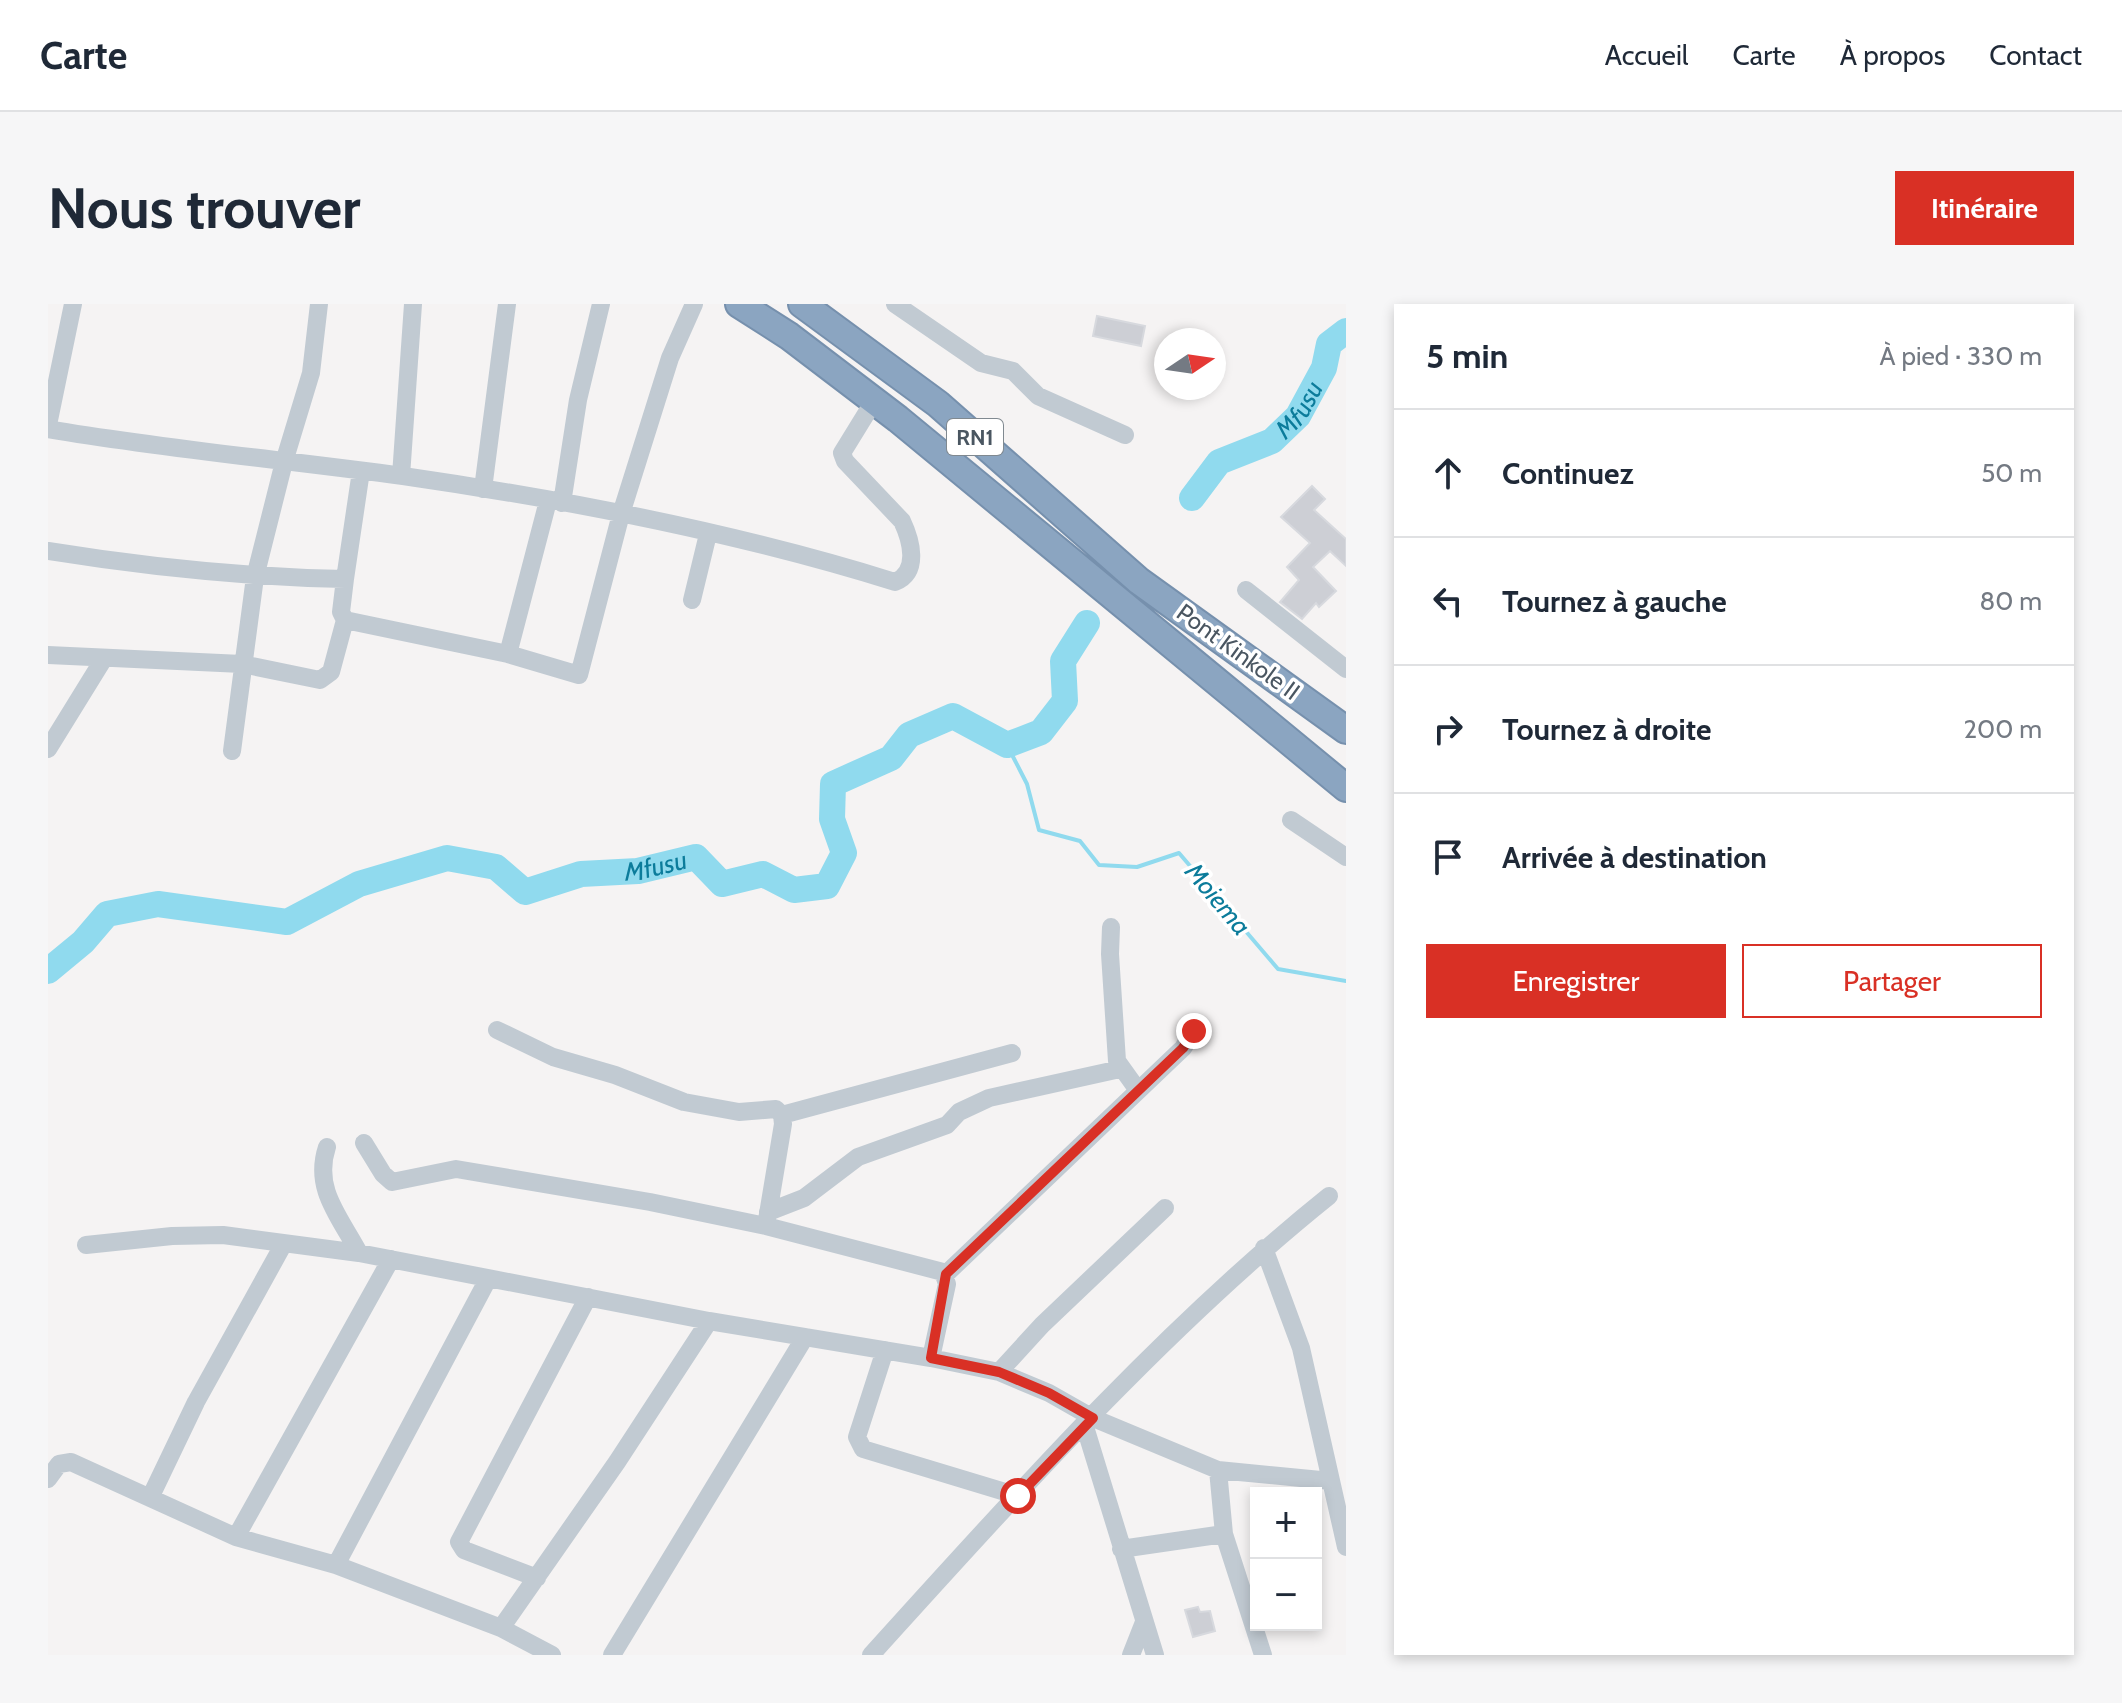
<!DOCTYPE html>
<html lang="fr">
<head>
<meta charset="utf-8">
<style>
	body { margin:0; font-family:Cabin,sans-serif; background:#f6f6f7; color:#1f2937 }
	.controls { position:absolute; right:24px; bottom:24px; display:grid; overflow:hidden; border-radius:0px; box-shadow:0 4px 12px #0003 }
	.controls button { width:72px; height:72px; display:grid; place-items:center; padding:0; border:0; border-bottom:2px solid #e0e1e3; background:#fff; color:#1f2937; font:40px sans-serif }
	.compass { position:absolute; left:1106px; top:24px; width:72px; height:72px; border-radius:50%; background:#fff; box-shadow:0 4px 12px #0003; rotate:77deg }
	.stop { position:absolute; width:24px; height:24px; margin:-18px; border:6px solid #d93025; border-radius:50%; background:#fff }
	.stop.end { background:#d93025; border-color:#fff; box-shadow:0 2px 8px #0008 }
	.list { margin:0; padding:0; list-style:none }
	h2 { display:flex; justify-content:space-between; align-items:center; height:104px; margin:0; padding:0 32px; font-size:34px }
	h2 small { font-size:26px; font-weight:400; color:#747a83 }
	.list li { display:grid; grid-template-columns:52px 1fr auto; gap:24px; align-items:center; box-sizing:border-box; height:128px; padding:0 32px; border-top:2px solid #e0e1e3 }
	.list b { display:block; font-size:30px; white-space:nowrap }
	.list em { font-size:26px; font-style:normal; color:#747a83 }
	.actions { display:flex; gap:16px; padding:24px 32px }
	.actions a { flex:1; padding:18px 0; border:2px solid #d93025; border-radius:0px; text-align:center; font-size:28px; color:#d93025 }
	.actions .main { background:#d93025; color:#fff }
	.icon { flex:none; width:44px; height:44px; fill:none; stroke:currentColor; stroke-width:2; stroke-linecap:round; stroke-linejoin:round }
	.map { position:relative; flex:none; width:1298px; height:1351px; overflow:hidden; border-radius:0px }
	header { display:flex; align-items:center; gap:48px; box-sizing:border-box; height:112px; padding:0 40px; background:#fff; border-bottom:2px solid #e0e1e3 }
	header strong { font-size:38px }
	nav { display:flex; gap:44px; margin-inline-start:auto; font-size:28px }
	.intro { display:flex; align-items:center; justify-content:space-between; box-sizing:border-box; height:192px; padding:0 48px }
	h1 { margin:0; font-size:56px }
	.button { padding:20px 36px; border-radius:0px; background:#d93025; color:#fff; font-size:28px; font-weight:700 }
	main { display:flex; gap:48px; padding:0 48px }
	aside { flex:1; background:#fff; border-radius:0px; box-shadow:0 4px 12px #0003 }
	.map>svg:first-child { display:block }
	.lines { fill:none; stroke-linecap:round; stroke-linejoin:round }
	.stream { stroke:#90daee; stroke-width:4 }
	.river { stroke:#90daee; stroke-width:26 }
	.building { fill:#cdcfd5; stroke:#d7d9de; stroke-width:2 }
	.highway-casing { stroke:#7690ad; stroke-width:30 }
	.minor { stroke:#c1cad2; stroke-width:18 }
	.highway { stroke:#8ba5c1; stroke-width:26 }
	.route { stroke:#d93025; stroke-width:10 }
	.labels { text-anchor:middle; stroke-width:7; stroke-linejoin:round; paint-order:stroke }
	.shield { fill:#fff; stroke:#808990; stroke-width:2 }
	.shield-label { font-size:22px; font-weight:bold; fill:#4a5661 }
	.street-label { font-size:24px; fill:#4a5661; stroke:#fff }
	.water-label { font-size:26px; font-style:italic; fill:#0c7c9b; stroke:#fff }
</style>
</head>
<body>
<header>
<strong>Carte</strong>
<nav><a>Accueil</a><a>Carte</a><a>À propos</a><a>Contact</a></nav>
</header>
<div class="intro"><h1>Nous trouver</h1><a class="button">Itinéraire</a></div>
<main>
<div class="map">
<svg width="1298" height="1351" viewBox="0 0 1298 1351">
	<rect width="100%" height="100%" fill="#f5f3f3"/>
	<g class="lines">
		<path class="stream" d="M 959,441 L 979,480 L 991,526 L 1032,537 L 1051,561 L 1089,563 L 1131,549 L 1230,665 L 1298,677"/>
		<g class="river">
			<path id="s1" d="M 1144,194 L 1171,158 L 1224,137 L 1250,112 L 1276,64 L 1281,40 L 1298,27"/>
			<path id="s2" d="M 0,667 L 35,638 L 59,610 L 110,600 L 239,618 L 311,580 L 399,554 L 448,563 L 477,588 L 533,570 L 590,567 L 648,553 L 674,580 L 715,570 L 746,586 L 779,582 L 796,549 L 784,515 L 785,480 L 843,454 L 861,431 L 905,412 L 959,441 L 993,428 L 1017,397 L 1015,357 L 1039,319"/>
		</g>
	</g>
	<path class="building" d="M 1049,12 L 1097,22 L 1093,42 L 1045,32 Z
		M 1264,182 L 1277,195 L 1266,206 L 1298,235 L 1298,262 L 1282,247 L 1265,263 L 1288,287 L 1271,303 L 1268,299 L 1254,315 L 1232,298 L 1251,276 L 1239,263 L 1262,239 L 1233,213 Z
		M 1150,1303 L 1152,1308 L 1162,1307 L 1167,1327 L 1145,1333 L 1137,1306 Z"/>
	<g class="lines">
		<defs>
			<path id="highway" d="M 691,0 L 741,32 L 850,115 L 1298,484
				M 754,0 L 890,100 L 1091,277 L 1298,426"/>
		</defs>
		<use href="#highway" class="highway-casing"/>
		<path class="minor" d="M 847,0 L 933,59 L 965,67 L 990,92 L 1077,131
			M 0,121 L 25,0
			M 0,125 C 118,145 237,156 355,172 C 521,196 687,228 847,278 C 872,268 863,236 854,217 L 797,157 L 794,149 L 826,97
			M 353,172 L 365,0
			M 435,185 L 459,0
			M 514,199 L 530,96 L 553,0
			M 0,247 C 99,263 196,273 297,275 L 293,308 L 297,316 L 460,350 L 531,371 L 573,210 L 622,54 L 646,0
			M 297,275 L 313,167
			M 1198,286 L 1298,365
			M 644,296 L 660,230
			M 460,350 L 500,197
			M 0,351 L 194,360 L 272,376 L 283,368 L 297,316
			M 0,445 L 55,356
			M 184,447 L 207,273 L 236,158 L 263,69 L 271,0
			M 1243,516 L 1298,553
			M 1063,623 L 1062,650 L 1069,757 L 1089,785
			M 449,726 L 505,753 L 567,771 L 636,798 L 691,808 L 728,805 L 734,811 L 735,820 L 718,922
			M 734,811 L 964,749
			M 316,839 L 335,870 L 344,878 L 408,865 L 602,898 L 718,922 L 895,968 L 899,980 L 883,1054
			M 279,843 C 265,885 292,913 311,949
			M 720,908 L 756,894 L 810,853 L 899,821 L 911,808 L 941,794 L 1072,765
			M 38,941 L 124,932 L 175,931 L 311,949 L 661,1017 L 883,1054 L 951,1068 L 1001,1089 L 1045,1114 L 1170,1166 L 1283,1177
			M 1216,944 L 1253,1044 L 1298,1243
			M 898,970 L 1135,744 L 1146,727
			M 837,1046 L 809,1133 L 815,1145 L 970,1192
			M 951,1068 L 994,1021 L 1117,904
			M 1037,1123 L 1107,1351
			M 1170,1166 L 1176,1230 L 1215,1351
			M 0,1175 L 11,1160 L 23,1158 L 188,1233 L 288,1261 L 453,1324 L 504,1351
			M 102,1194 L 148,1098 L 235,941
			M 188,1233 L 343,955
			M 1073,1245 L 1176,1230
			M 288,1261 L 440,975
			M 489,1274 L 416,1246 L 411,1238 L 540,993
			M 453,1324 L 569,1158 L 661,1017
			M 564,1351 L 757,1033
			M 823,1351 C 966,1193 1115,1025 1281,892
			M 1083,1351 L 1096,1318"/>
		<use href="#highway" class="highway"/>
	</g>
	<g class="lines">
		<path class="route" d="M 970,1192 L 1045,1114 L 1001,1089 L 951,1068 L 883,1054 L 898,970 L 1135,744 L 1146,727"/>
	</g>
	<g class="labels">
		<rect class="shield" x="899" y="115" width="56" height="36" rx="6"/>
		<g class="shield-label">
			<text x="927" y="141">RN1</text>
		</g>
		<g class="street-label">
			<text transform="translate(1190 348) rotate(36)" y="8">Pont Kinkole II</text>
		</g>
		<g class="water-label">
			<text dy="9" stroke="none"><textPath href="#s1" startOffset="144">Mfusu</textPath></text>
			<text dy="9" stroke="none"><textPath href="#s2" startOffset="660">Mfusu</textPath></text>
			<text transform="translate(1170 595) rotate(50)" y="9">Moiema</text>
		</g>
	</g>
</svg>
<div class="controls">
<button>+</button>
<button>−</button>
</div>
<svg class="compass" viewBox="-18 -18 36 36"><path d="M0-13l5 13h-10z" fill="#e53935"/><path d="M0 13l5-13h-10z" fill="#747a83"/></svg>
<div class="stop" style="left:970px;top:1192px"></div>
<div class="stop end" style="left:1146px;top:727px"></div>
</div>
<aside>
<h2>5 min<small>À pied · 330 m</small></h2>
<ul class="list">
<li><svg class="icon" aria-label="ahead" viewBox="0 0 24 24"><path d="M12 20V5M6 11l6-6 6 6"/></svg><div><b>Continuez</b></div><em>50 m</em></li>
<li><svg class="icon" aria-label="left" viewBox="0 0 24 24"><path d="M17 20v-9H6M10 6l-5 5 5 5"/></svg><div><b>Tournez à gauche</b></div><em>80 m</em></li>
<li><svg class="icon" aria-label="right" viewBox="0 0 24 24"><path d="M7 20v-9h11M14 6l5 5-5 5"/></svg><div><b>Tournez à droite</b></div><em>200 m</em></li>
<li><svg class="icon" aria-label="arrive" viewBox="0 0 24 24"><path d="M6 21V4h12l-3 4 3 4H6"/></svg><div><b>Arrivée à destination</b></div></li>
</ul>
<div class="actions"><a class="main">Enregistrer</a><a>Partager</a></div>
</aside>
</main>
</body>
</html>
